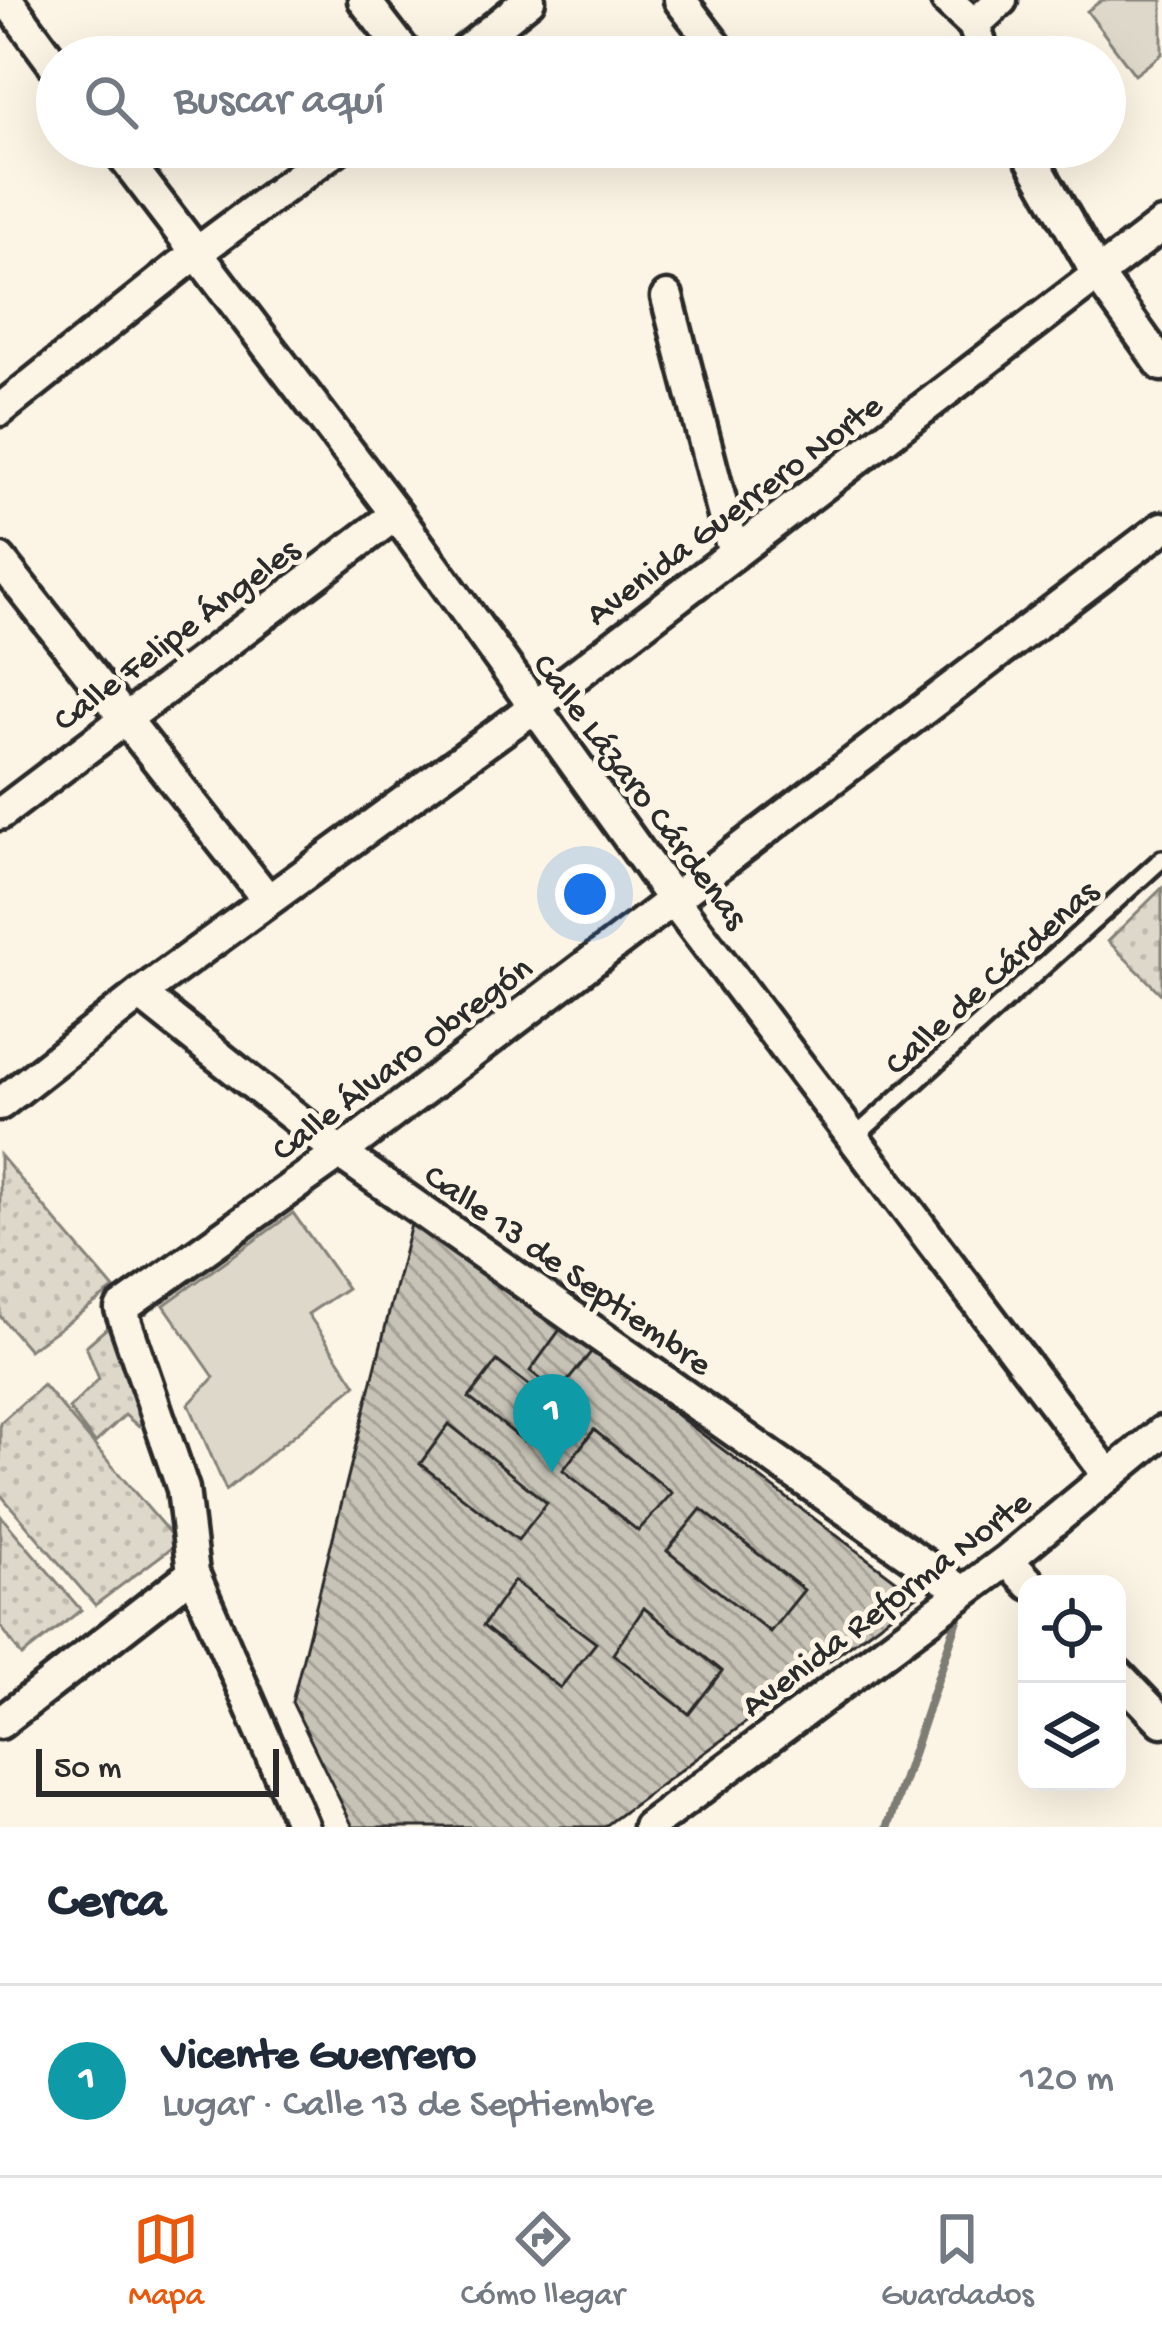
<!DOCTYPE html>
<html lang="es">
<head>
<meta charset="utf-8">
<style>
	body { margin:0; font-family:"Gochi Hand",sans-serif; background:#f2f2f3; color:#1f2937 }
	.controls { position:absolute; right:36px; bottom:36px; display:grid; overflow:hidden; border-radius:24px; box-shadow:0 12px 48px #0002 }
	.controls button { width:108px; height:108px; display:grid; place-items:center; padding:0; border:0; border-bottom:3px solid #e0e1e3; background:#fff; color:#1f2937; font:60px sans-serif }
	.scale { position:absolute; left:36px; bottom:30px; width:243px; box-sizing:border-box; padding-left:12px; border:6px solid #2b2b2b; border-top:0; font-size:33px; line-height:42px; white-space:nowrap; color:#2b2b2b; -webkit-text-stroke:9px #fcf5e5; paint-order:stroke }
	.you { position:absolute; left:585px; top:894px; width:42px; height:42px; margin:-30px; border:9px solid #fff; border-radius:50%; background:#1a73e8; box-shadow:0 0 0 18px #1a73e833 }
	.badge { display:grid; place-items:center; width:78px; height:78px; border-radius:50%; background:#ea580c; color:#fff; font-size:39px; font-weight:700 }
	.pin { position:absolute; translate:-50% -99px; filter:drop-shadow(0 3px 6px #0008) }
	.pin::after { content:''; position:absolute; top:63px; width:42px; height:36px; background:inherit; clip-path:polygon(0 0,100% 0,50% 100%) }
	.list { margin:0; padding:0; list-style:none }
	h2 { display:flex; justify-content:space-between; align-items:center; height:156px; margin:0; padding:0 48px; font-size:51px }
	h2 small { font-size:39px; font-weight:400; color:#747a83 }
	.list li { display:grid; grid-template-columns:78px 1fr auto; gap:36px; align-items:center; box-sizing:border-box; height:192px; padding:0 48px; border-top:3px solid #e0e1e3 }
	.list b { display:block; font-size:45px; white-space:nowrap }
	.list p { margin:0; font-size:39px; white-space:nowrap; color:#747a83 }
	.list em { font-size:39px; font-style:normal; color:#747a83 }
	.icon { flex:none; width:66px; height:66px; fill:none; stroke:currentColor; stroke-width:2; stroke-linecap:round; stroke-linejoin:round }
	.map { position:relative; flex:none; width:1162px; height:1827px; overflow:hidden }
	.search { position:absolute; background:#fff; box-shadow:0 12px 48px #0002; left:36px; right:36px; top:36px; height:132px; display:flex; align-items:center; gap:30px; box-sizing:border-box; padding:0 42px; border-radius:66px; color:#747a83; font-size:45px }
	.sheet { height:348px; background:#fff }
	nav { display:flex; justify-content:space-around; align-items:center; box-sizing:border-box; height:168px; border-top:3px solid #e0e1e3; background:#fff; font-size:33px; color:#747a83 }
	nav a { display:grid; justify-items:center; gap:6px }
	nav .on { color:#ea580c }
	.map>svg:first-child { display:block }
	.grass { fill:#ded8ca; stroke:#84827a; stroke-width:3 }
	.garden { fill:url(#garden-dots); stroke:#84827a; stroke-width:3 }
	.lines { fill:none; stroke-linecap:round; stroke-linejoin:round }
	.stream { stroke:#7d7b74; stroke-width:9 }
	.building { fill:url(#building-back-hatch); stroke:#2b2b2b; stroke-width:3 }
	.service-casing { stroke:#2b2b2b; stroke-width:24 }
	.minor-casing { stroke:#2b2b2b; stroke-width:39 }
	.service { stroke:#fcf5e5; stroke-width:15 }
	.minor { stroke:#fcf5e5; stroke-width:30 }
	.labels { text-anchor:middle; stroke-width:10; stroke-linejoin:round; paint-order:stroke }
	.street-label { font-size:36px; fill:#2b2b2b; stroke:#fcf5e5 }
</style>
</head>
<body>
<div class="map">
<svg width="1162" height="1827" viewBox="0 0 1162 1827">
	<defs>
		<pattern id="garden-dots" width="8" height="8" patternUnits="userSpaceOnUse" patternTransform="scale(3)"><rect width="8" height="8" fill="#ded8ca"/><path d="M2 2h.1M6 6h.1" fill="none" stroke="#bfbaae" stroke-width="1.8" stroke-linecap="round"/></pattern>
		<pattern id="building-back-hatch" width="6" height="6" patternUnits="userSpaceOnUse" patternTransform="scale(3)"><rect width="6" height="6" fill="#c8c3b7"/><path d="M-1 5l2 2M0 0l6 6M5-1l2 2" fill="none" stroke="#a39f95"/></pattern>
	</defs>
	<rect width="100%" height="100%" fill="#fcf5e5"/>
	<filter id="ink" filterUnits="userSpaceOnUse"><feTurbulence type="fractalNoise" baseFrequency=".00833" numOctaves="2"/><feDisplacementMap in="SourceGraphic" scale="24" xChannelSelector="R" yChannelSelector="G"/><feConvolveMatrix kernelMatrix="1 2 1 2 8 2 1 2 1" color-interpolation-filters="sRGB"/></filter>
	<g filter="url(#ink)">
		<path class="grass" d="M 1102,0 L 1162,0 L 1162,54 L 1135,75 L 1087,11 Z
			M 293,1213 L 347,1288 L 308,1314 L 356,1385 L 226,1490 L 189,1404 L 214,1377 L 164,1305 Z"/>
		<path class="garden" d="M 1162,888 L 1162,995 L 1108,941 Z
			M 0,1155 L 114,1289 L 29,1350 L 0,1316 Z
			M 116,1320 L 152,1416 L 138,1426 L 125,1415 L 95,1443 L 69,1409 L 99,1379 L 86,1346 Z
			M 43,1385 L 178,1543 L 95,1605 L 0,1494 L 0,1423 Z
			M 0,1515 L 81,1610 L 22,1656 L 0,1625 Z"/>
		<g class="lines">
			<path class="stream" d="M 888,1827 L 959,1615"/>
		</g>
		<path class="building" d="M 413,1216 L 917,1596 L 604,1827 L 353,1827 L 292,1702 Z
			M 561,1328 L 592,1351 L 558,1393 L 530,1371 Z
			M 497,1361 L 552,1403 L 524,1441 L 469,1398 Z
			M 449,1424 L 547,1503 L 518,1540 L 420,1464 Z
			M 594,1430 L 672,1493 L 638,1531 L 563,1470 Z
			M 701,1509 L 804,1590 L 770,1632 L 667,1551 Z
			M 514,1581 L 596,1643 L 560,1688 L 483,1626 Z
			M 644,1608 L 722,1671 L 689,1714 L 613,1654 Z"/>
		<g class="lines">
			<defs>
				<path id="service" d="M 856,1136 L 1162,859"/>
				<path id="minor" d="M 7,0 L 57,68
					M 364,0 L 408,57
					M 680,0 L 724,57
					M 947,0 L 974,25 L 985,57
					M 974,25 L 1001,0
					M 458,57 L 529,0
					M 116,147 L 396,514 L 672,898 L 1109,1476
					M 1025,147 L 1099,277 L 1162,365
					M 667,297 L 734,554
					M 0,410 L 195,254 L 339,147
					M 0,560 L 268,900
					M 0,814 L 396,514
					M 140,994 L 340,1153 L 963,1592
					M 0,1104 L 140,994 L 533,708 L 1162,225
					M 1007,1560 L 1030,1584
					M 1117,1674 L 1162,1721
					M 0,1723 L 193,1573
					M 303,1827 L 193,1573 L 183,1489 L 121,1309 L 340,1153 L 1162,528
					M 649,1827 L 1007,1560 L 1162,1432"/>
			</defs>
			<use href="#service" class="service-casing"/>
			<use href="#minor" class="minor-casing"/>
			<use href="#service" class="service"/>
			<use href="#minor" class="minor"/>
		</g>
	</g>
	<g class="labels">
		<g class="street-label">
			<text transform="translate(732 507) rotate(-37)" y="13">Avenida Guerrero Norte</text>
			<text transform="translate(174 632) rotate(-37)" y="13">Calle Felipe Ángeles</text>
			<text transform="translate(643 789) rotate(53)" y="13">Calle Lázaro Cárdenas</text>
			<text transform="translate(989 975) rotate(-42)" y="13">Calle de Cárdenas</text>
			<text transform="translate(400 1056) rotate(-37)" y="13">Calle Álvaro Obregón</text>
			<text transform="translate(570 1267) rotate(35)" y="13">Calle 13 de Septiembre</text>
			<text transform="translate(884 1601) rotate(-37)" y="13">Avenida Reforma Norte</text>
		</g>
	</g>
</svg>
<div class="controls">
<button><svg class="icon" aria-label="locate" viewBox="0 0 24 24"><circle cx="12" cy="12" r="6"/><path d="M12 2v4M12 18v4M2 12h4M18 12h4"/></svg></button>
<button><svg class="icon" aria-label="layers" viewBox="0 0 24 24"><path d="M12 4l9 5-9 5-9-5zM3 14l9 5 9-5"/></svg></button>
</div>
<div class="scale">50 m</div>
<div class="you"></div>
<div class="pin badge" style="left:552px;top:1473px;background:#0f9aa8">1</div>
<div class="search"><svg class="icon" aria-label="search" viewBox="0 0 24 24"><circle cx="10" cy="10" r="6"/><path d="M15 15l6 6"/></svg>Buscar aquí</div>
</div>
<section class="sheet">
<h2>Cerca<small></small></h2>
<ul class="list">
<li><span class="badge" style="background:#0f9aa8">1</span><div><b>Vicente Guerrero</b><p>Lugar · Calle 13 de Septiembre</p></div><em>120 m</em></li>
</ul>
</section>
<nav>
<a class="on"><svg class="icon" aria-label="map" viewBox="0 0 24 24"><path d="M3 6l6-2 6 2 6-2v14l-6 2-6-2-6 2zM9 4v14M15 6v14"/></svg>Mapa</a>
<a><svg class="icon" aria-label="directions" viewBox="0 0 24 24"><path d="M12 3l9 9-9 9-9-9zM9 14v-3h6M13 9l2 2-2 2"/></svg>Cómo llegar</a>
<a><svg class="icon" aria-label="saved" viewBox="0 0 24 24"><path d="M7 4h10v16l-5-4-5 4z"/></svg>Guardados</a>
</nav>
</body>
</html>
